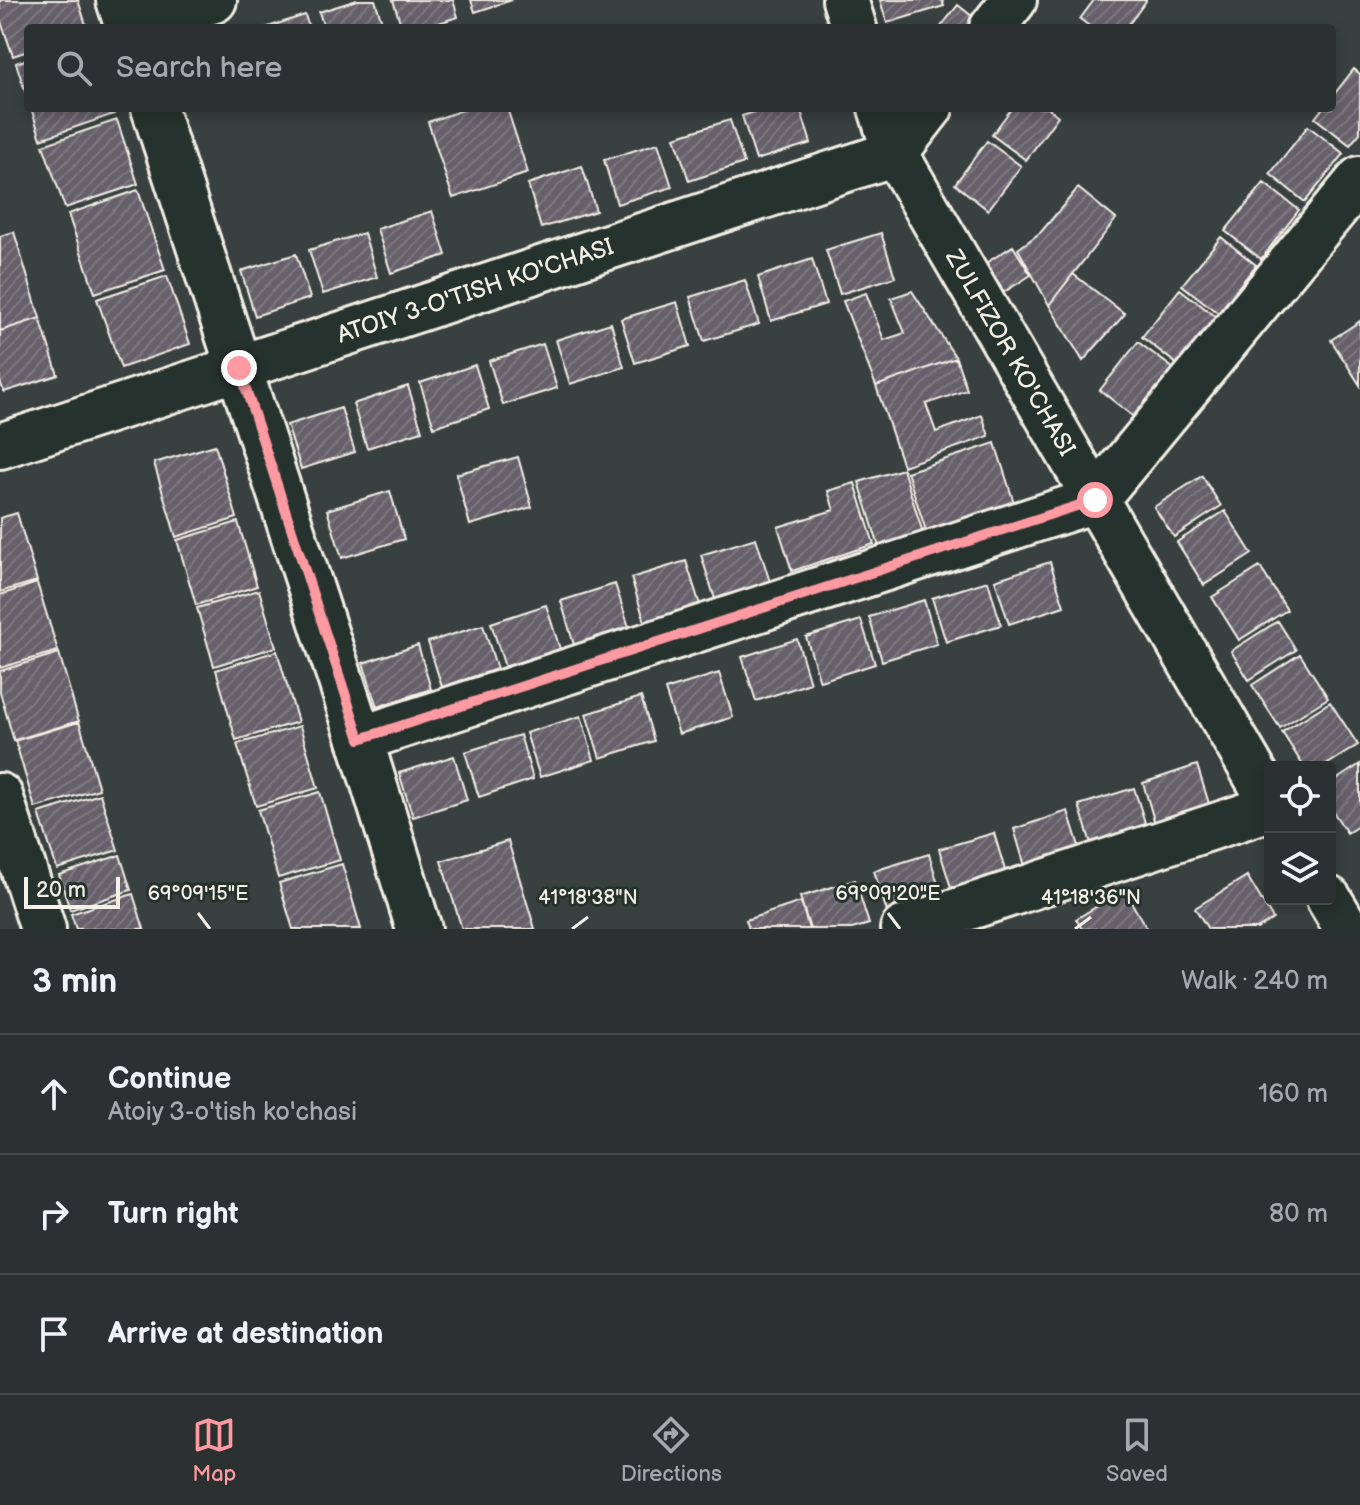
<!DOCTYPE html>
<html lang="en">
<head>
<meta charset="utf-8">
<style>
	body { margin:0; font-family:"Balsamiq Sans",sans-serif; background:#333838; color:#f1f3f6 }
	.controls { position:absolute; right:24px; bottom:24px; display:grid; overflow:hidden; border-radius:8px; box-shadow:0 4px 12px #0003 }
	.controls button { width:72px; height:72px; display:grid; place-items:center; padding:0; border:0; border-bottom:2px solid #474b4c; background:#2b3030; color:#f1f3f6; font:40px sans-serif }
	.scale { position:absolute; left:24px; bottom:20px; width:96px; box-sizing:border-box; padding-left:8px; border:4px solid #f4f1e8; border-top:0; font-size:22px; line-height:28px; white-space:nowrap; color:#f4f1e8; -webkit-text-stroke:6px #26332d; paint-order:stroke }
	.stop { position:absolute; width:24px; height:24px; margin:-18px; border:6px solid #ff9aa2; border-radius:50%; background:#fff }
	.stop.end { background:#ff9aa2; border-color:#fff; box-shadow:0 2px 8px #0008 }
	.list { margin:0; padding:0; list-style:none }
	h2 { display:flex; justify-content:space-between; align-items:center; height:104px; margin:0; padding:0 32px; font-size:34px }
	h2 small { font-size:26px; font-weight:400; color:#a6a9ab }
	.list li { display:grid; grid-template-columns:52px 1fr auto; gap:24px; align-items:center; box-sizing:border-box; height:120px; padding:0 32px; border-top:2px solid #474b4c }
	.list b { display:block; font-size:30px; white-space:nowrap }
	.list p { margin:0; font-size:26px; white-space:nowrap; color:#a6a9ab }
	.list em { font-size:26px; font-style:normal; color:#a6a9ab }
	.icon { flex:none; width:44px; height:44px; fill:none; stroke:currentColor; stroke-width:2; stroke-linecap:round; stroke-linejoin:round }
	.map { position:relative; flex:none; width:1360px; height:929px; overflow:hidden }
	.search { position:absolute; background:#2b3030; box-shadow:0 4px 12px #0003; left:24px; right:24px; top:24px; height:88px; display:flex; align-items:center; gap:20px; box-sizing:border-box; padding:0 28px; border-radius:8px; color:#a6a9ab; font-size:30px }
	.sheet { height:464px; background:#2b3030 }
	nav { display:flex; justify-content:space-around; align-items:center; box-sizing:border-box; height:112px; border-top:2px solid #474b4c; background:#2b3030; font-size:22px; color:#a6a9ab }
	nav a { display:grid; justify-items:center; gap:4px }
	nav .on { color:#ff9aa2 }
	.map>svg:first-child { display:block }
	.building { fill:url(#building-hatch); stroke:#f4f1e8; stroke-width:2 }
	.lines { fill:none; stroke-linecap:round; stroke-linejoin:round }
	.minor-casing { stroke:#f4f1e8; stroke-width:50 }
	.minor { stroke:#26332d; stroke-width:44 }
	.route { stroke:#ff9aa2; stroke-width:10 }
	.ticks { fill:none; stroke:#f4f1e8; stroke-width:3 }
	.labels { text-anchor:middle; stroke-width:6; stroke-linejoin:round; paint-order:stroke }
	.street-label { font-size:24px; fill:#f4f1e8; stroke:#26332d }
	.ticks-label { font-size:20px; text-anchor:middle; fill:#f4f1e8; stroke:#26332d; stroke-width:6; stroke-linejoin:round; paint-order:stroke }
</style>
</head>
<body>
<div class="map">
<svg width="1360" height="929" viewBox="0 0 1360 929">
	<defs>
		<pattern id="building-hatch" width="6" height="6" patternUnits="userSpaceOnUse" patternTransform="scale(2)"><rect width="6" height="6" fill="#65606b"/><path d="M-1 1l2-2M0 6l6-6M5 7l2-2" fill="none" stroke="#7c7780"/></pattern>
	</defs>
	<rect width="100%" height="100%" fill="#394040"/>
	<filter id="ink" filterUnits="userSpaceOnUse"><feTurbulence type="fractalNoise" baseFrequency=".0125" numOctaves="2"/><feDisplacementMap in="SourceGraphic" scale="16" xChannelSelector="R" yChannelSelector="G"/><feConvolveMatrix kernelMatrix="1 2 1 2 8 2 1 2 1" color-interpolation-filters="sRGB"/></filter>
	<g filter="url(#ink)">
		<path class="building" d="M 0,0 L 78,0 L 87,28 L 28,28 L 28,51 L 13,56 L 0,19 Z
			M 357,0 L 375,0 L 384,28 L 324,28 L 319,12 Z
			M 393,0 L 453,0 L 458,17 L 422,28 L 402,28 Z
			M 471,0 L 512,0 L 475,12 Z
			M 880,0 L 942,0 L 944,6 L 887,23 Z
			M 1094,0 L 1146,0 L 1146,1 L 1126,28 L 1092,28 L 1080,19 Z
			M 958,5 L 978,21 L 973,28 L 940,28 Z
			M 305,15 L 309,28 L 265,28 Z
			M 28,59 L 28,100 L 16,63 Z
			M 1354,69 L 1360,74 L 1360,133 L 1350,145 L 1315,118 L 1323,108 L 1332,108 L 1332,97 Z
			M 31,108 L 112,108 L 114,114 L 41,139 Z
			M 469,108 L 507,108 L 528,173 L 453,198 L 428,122 Z
			M 767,108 L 800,108 L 811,143 L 756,160 L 742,116 Z
			M 1012,108 L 1048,108 L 1058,116 L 1026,160 L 992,135 Z
			M 117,120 L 138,184 L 65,208 L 43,145 Z
			M 730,120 L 744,163 L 689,181 L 675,137 Z
			M 1308,126 L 1344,154 L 1305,202 L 1270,174 Z
			M 987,141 L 1021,166 L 988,210 L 955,184 Z
			M 658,143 L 672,187 L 617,204 L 604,160 Z
			M 582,166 L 596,211 L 541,228 L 528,184 Z
			M 1264,183 L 1299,210 L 1261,259 L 1225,231 Z
			M 1078,188 L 1116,219 L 1049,305 L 1018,249 L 1041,232 Z
			M 138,190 L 165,270 L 95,293 L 68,214 Z
			M 432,211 L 446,255 L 391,273 L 377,229 Z
			M 14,232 L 40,318 L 0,331 L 0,236 Z
			M 364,233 L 377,277 L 323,294 L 309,250 Z
			M 881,233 L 895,277 L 840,294 L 826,250 Z
			M 1221,237 L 1256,265 L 1218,313 L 1182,285 Z
			M 1013,246 L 1031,275 L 1004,292 L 986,263 Z
			M 296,254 L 310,298 L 255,316 L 241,271 Z
			M 812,259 L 826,304 L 771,321 L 758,277 Z
			M 1073,274 L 1125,314 L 1083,361 L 1049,305 Z
			M 167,276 L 190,344 L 121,368 L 97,299 Z
			M 745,280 L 759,324 L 704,341 L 690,297 Z
			M 1180,289 L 1216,317 L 1178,365 L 1142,337 Z
			M 912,291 L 956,358 L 876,386 L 843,301 L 866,293 L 884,340 L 905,333 L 891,298 Z
			M 677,302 L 690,346 L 635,363 L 621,319 Z
			M 40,318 L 58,375 L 4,392 L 0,381 L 0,331 Z
			M 1360,321 L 1360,385 L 1331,340 Z
			M 611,323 L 624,367 L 570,384 L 556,340 Z
			M 1138,342 L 1174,369 L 1135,418 L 1100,390 Z
			M 543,344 L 557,388 L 503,405 L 489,361 Z
			M 956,358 L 967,390 L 926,404 L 936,432 L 982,415 L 989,436 L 903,466 L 876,386 Z
			M 475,365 L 489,409 L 434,427 L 420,383 Z
			M 408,386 L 422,431 L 367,448 L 353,404 Z
			M 341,408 L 355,452 L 301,469 L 287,425 Z
			M 995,443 L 1015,506 L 927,534 L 907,472 Z
			M 215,445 L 237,518 L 176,537 L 154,463 Z
			M 518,457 L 532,507 L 470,525 L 456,474 Z
			M 903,469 L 923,533 L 879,547 L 859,482 Z
			M 1202,476 L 1221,506 L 1174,537 L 1154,507 Z
			M 855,483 L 874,544 L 792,571 L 778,527 L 834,510 L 828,491 Z
			M 390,491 L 404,539 L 342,558 L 327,510 Z
			M 1225,511 L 1252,554 L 1204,585 L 1177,542 Z
			M 17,513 L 37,581 L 0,592 L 0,518 Z
			M 238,522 L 257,586 L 196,605 L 177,540 Z
			M 756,538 L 770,582 L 715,599 L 701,555 Z
			M 686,561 L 700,605 L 645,622 L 631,578 Z
			M 1050,562 L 1064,606 L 1009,624 L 995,580 Z
			M 1260,567 L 1287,610 L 1239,640 L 1212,597 Z
			M 988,581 L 1001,625 L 946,642 L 932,598 Z
			M 37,583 L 58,651 L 0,668 L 0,595 Z
			M 615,584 L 629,627 L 574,645 L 561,601 Z
			M 259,590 L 276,647 L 214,666 L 197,608 Z
			M 924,600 L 937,644 L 882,661 L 869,617 Z
			M 546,605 L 560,649 L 505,667 L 491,623 Z
			M 861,620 L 875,664 L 820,681 L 806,637 Z
			M 1278,621 L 1296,650 L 1249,680 L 1231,651 Z
			M 483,625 L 497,669 L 442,687 L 428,642 Z
			M 797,639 L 810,683 L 756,701 L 742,657 Z
			M 418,645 L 431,689 L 377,707 L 363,663 Z
			M 277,651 L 298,722 L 236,740 L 216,670 Z
			M 59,653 L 79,722 L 14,741 L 0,692 L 0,671 Z
			M 1300,654 L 1328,698 L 1280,728 L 1252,685 Z
			M 719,673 L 733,717 L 679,734 L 665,690 Z
			M 641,697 L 654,741 L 600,758 L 586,714 Z
			M 1330,702 L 1358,745 L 1323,767 L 1304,767 L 1282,732 Z
			M 581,716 L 594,760 L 540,777 L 526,733 Z
			M 79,721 L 99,789 L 35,808 L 15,740 Z
			M 300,726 L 318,788 L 256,806 L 237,744 Z
			M 520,735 L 533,779 L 479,797 L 465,752 Z
			M 454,756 L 467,800 L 413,817 L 399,773 Z
			M 1360,764 L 1360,825 L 1347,833 L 1330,807 L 1330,784 Z
			M 1197,765 L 1211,810 L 1156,827 L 1143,783 Z
			M 1134,788 L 1148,832 L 1093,850 L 1079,805 Z
			M 320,792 L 340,860 L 278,878 L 258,810 Z
			M 100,794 L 118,850 L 57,869 L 39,813 Z
			M 1068,811 L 1082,856 L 1027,873 L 1014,829 Z
			M 994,833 L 1007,877 L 953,894 L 939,849 Z
			M 508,841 L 535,929 L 462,929 L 441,861 Z
			M 929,854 L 942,898 L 888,915 L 874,871 Z
			M 120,855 L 131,890 L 70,910 L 59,875 Z
			M 342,864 L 361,929 L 293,929 L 279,883 Z
			M 1247,876 L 1273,919 L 1257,929 L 1208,929 L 1195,908 Z
			M 855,880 L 869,924 L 852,929 L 810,929 L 800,897 Z
			M 1124,890 L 1147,929 L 1082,929 L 1076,919 Z
			M 133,894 L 144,929 L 76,929 L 71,914 Z
			M 801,902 L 809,929 L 749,929 L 746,920 Z"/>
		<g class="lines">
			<defs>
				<g id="minor">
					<path d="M 119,0 L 128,28 L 214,0"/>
					<path d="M 845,0 L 854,28"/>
					<path d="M 992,28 L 1014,0"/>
					<path d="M 154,108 L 360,739 L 419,929"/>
					<path id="s1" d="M 881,108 L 895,153 L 1270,800"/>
					<path id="s2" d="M 0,446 L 895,153 L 930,108"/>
					<path d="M 360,739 L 1095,500 L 1360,179"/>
					<path d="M 0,796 L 43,929"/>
					<path d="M 1329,899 L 1347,929"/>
					<path d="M 903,929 L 1270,808"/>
				</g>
			</defs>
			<use href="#minor" class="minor-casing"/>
			<use href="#minor" class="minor"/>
		</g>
	</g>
	<g class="lines" filter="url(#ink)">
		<path class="route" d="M 239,368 L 360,739 L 1095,500"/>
	</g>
	<path class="ticks" d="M 198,913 L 210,929M 888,913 L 900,929M 572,929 L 588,917M 1075,929 L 1091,917"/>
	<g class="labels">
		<g class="street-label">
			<text dy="8" stroke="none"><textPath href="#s2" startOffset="500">ATOIY 3-O'TISH KO'CHASI</textPath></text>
			<text dy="8" stroke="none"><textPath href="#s1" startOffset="278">ZULFIZOR KO'CHASI</textPath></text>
		</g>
	</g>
	<g class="ticks-label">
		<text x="198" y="900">69°09'15"E</text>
		<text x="888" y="900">69°09'20"E</text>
		<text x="588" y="904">41°18'38"N</text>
		<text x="1091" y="904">41°18'36"N</text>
	</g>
</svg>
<div class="controls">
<button><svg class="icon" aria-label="locate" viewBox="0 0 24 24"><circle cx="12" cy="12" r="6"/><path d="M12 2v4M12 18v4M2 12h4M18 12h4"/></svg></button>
<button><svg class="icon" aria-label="layers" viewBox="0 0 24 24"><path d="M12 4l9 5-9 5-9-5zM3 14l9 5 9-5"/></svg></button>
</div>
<div class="scale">20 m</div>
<div class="stop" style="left:1095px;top:500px"></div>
<div class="stop end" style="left:239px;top:368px"></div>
<div class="search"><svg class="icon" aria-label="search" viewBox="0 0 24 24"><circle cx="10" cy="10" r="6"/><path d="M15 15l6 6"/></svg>Search here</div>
</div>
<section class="sheet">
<h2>3 min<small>Walk · 240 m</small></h2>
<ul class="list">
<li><svg class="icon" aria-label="ahead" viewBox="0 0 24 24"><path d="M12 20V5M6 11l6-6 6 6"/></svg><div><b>Continue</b><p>Atoiy 3-o'tish ko'chasi</p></div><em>160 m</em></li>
<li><svg class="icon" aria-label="right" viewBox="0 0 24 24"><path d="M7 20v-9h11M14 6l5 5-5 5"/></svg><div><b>Turn right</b></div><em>80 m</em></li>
<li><svg class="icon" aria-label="arrive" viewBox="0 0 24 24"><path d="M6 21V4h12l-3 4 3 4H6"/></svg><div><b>Arrive at destination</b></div></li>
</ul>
</section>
<nav>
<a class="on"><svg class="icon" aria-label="map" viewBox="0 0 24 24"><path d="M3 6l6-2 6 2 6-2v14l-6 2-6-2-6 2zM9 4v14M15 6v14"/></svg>Map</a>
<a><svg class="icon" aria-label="directions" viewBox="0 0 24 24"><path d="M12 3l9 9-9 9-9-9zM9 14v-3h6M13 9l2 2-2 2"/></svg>Directions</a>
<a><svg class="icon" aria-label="saved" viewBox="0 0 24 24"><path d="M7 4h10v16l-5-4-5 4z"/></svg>Saved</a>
</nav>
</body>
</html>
